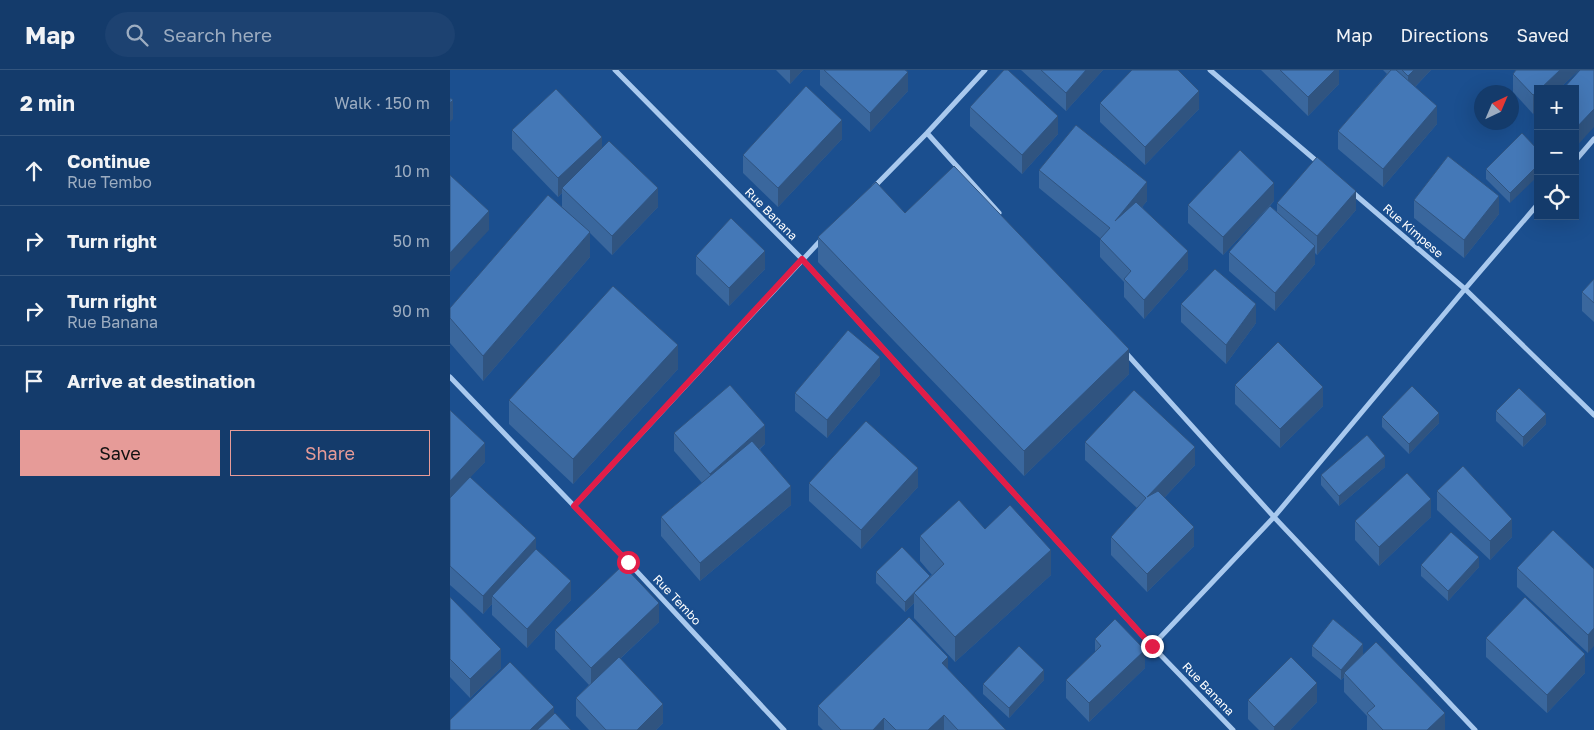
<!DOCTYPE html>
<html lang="en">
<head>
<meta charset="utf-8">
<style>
	body { margin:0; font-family:"Golos Text",sans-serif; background:#1d4271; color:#f1f3f6 }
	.controls { position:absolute; right:15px; top:15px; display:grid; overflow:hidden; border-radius:0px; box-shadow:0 5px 20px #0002 }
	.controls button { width:45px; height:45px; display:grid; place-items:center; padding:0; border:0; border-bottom:1px solid #33557e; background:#143b6b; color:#f1f3f6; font:25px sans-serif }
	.compass { position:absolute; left:1024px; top:15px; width:45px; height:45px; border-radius:50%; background:#143b6b; box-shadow:0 5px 20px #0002; rotate:44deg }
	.stop { position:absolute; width:15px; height:15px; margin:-11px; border:4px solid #e11d48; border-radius:50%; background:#fff }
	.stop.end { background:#e11d48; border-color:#fff; box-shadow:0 1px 5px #0008 }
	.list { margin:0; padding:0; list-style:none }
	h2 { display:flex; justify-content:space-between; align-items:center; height:65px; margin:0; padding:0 20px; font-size:21px }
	h2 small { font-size:16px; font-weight:400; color:#9dadc1 }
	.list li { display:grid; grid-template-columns:32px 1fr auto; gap:15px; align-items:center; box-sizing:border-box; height:70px; padding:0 20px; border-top:1px solid #33557e }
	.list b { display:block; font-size:19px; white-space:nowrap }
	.list p { margin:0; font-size:16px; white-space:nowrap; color:#9dadc1 }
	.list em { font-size:16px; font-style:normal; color:#9dadc1 }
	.actions { display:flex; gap:10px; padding:15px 20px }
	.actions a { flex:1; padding:11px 0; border:1px solid #e69b98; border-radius:0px; text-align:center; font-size:18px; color:#e69b98 }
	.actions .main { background:#e69b98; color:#111 }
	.icon { flex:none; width:28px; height:28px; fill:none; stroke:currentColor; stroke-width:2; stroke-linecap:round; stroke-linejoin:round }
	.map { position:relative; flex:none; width:1144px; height:660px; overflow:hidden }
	header { display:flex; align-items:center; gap:30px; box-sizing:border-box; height:70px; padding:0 25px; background:#143b6b; border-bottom:1px solid #33557e }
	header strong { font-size:24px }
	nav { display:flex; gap:28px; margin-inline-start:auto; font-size:18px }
	.search { width:350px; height:45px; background:#1d4271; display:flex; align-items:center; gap:12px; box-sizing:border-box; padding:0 18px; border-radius:28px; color:#9dadc1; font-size:19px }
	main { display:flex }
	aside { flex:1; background:#143b6b }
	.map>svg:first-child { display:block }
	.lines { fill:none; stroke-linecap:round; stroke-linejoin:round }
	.street { stroke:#a9c9ee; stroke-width:5 }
	.wall { fill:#3a679d }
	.shaded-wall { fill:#305480 }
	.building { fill:#4478b7; stroke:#305480 }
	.route { stroke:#e11d48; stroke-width:6 }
	.labels { text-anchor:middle; stroke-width:4.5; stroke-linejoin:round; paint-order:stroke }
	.street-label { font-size:12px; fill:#fff; stroke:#1b4f8f }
</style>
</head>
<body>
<header>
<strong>Map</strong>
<div class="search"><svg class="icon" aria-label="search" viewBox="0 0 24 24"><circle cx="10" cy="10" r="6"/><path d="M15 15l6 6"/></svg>Search here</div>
<nav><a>Map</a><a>Directions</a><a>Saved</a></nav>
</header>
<main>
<aside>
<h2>2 min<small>Walk · 150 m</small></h2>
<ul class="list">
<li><svg class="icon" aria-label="ahead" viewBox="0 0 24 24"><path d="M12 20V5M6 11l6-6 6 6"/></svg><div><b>Continue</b><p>Rue Tembo</p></div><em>10 m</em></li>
<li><svg class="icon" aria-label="right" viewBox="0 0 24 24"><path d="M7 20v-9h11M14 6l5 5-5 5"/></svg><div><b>Turn right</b></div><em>50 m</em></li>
<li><svg class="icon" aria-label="right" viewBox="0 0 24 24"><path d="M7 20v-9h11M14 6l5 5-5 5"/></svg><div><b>Turn right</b><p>Rue Banana</p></div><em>90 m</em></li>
<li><svg class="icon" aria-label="arrive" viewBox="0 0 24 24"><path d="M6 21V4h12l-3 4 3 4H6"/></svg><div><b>Arrive at destination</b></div></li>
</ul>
<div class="actions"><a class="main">Save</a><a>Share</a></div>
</aside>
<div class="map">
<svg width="1144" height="660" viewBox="0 0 1144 660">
	<rect width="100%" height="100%" fill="#1b4f8f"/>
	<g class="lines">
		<path class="street" d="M 165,0 L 352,189 L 702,576 L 783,660
			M 760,0 L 870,94
			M 477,63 L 549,143
			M 1125,91 L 1144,69
			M 424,117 L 477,63 L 535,0
			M 901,121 L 1015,219 L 1144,345
			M 676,283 L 824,447 L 1025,660
			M 0,307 L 178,492 L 334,660
			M 124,436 L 372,169
			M 702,576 L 824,447 L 1015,219 L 1088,134"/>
	</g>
	<path class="wall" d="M 326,0 L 353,0 L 340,14 Z
		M 370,0 L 455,0 L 458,21 L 420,62 L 370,15 Z
		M 571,0 L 653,0 L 616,41 Z
		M 811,0 L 889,0 L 889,14 L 858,46 Z
		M 933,0 L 981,0 L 965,17 L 987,54 L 933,117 L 888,79 L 888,61 L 937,4 Z
		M 1066,0 L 1129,0 L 1109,19 L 1088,19 L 1083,44 L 1063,22 L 1063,4 Z
		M 650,33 L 749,39 L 695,95 L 650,52 Z
		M 520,37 L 608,64 L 572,104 L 520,56 Z
		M 62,60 L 152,78 L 208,137 L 162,185 L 140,163 L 140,187 L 33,311 L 0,273 L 0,238 L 122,146 L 112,137 L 112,123 L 108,127 L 62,79 Z
		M 1072,63 L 1060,133 L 1036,109 L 1036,99 Z
		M 392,69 L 328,137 L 293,103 L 293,85 Z
		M 589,100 L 697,131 L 692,137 L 738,199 L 694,249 L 674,227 L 674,212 L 650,187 L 650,168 L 589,118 Z
		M 964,130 L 1049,144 L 1014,188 L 964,148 Z
		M 824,131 L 820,136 L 827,142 L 827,133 L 906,140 L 867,185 L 865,183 L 865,194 L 825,241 L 779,201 L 779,182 L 819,136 L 773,185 L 738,153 L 738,135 Z
		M 455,143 L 679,304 L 574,406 L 368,192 L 368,167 Z
		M 246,186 L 315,199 L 279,236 L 246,204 Z
		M 1144,209 L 1144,252 L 1132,241 L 1132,222 Z
		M 731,234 L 806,253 L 776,294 L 731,252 Z
		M 228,299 L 123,414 L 59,354 L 59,330 Z
		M 430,305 L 377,368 L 345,341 L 345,323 Z
		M 785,315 L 873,336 L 830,378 L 785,334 Z
		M 0,340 L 35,392 L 20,407 L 86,479 L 121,530 L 77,578 L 42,545 L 42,534 L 33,544 L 0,515 Z
		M 1046,341 L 1096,354 L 1073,377 L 1046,351 Z
		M 932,347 L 989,353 L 959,384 L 932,357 Z
		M 224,363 L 315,374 L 310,379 L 341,435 L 250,511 L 211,466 L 211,447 L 252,413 L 224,381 Z
		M 635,372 L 745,395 L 714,428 L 744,476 L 697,522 L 661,485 L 661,467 L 687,438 L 635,390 Z
		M 935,397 L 889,436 L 871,415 L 871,405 Z
		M 359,413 L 468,417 L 411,479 L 359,431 Z
		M 987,421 L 1062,467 L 1040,490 L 987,440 Z
		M 981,447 L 929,496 L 905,470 L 905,451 Z
		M 535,459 L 601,505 L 505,592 L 464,548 L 464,533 L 455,542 L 426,513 L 426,502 L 480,506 L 482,505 L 470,491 L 470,466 Z
		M 971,495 L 1029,497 L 998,531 L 971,506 Z
		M 1067,498 L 1144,499 L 1138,583 L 1067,517 Z
		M 0,527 L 51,598 L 20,628 L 0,607 Z
		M 209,552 L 170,589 L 213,653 L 206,660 L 139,660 L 126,646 L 126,628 L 139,615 L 105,579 L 105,560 Z
		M 1036,568 L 1135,603 L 1097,643 L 1036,587 Z
		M 645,569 L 695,598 L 639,652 L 616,628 L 616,610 L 645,582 Z
		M 862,576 L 913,584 L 995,660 L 917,660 L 917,646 L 894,622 L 894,607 L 891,610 L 862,586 Z
		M 498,600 L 556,660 L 373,660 L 368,655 L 368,636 Z
		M 594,610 L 559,648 L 533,624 L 533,614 Z
		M 798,630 L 867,632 L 840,660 L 809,660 L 798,649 Z"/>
	<path class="shaded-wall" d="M 340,0 L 353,0 L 340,14 Z
		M 636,0 L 653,0 L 616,41 L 616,23 Z
		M 885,0 L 889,0 L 889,14 L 858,46 L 858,27 Z
		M 964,0 L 981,0 L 958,24 L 958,6 Z
		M 1110,0 L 1129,0 L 1109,19 L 1090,19 Z
		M 458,2 L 458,21 L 420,62 L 420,43 Z
		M 749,21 L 749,39 L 695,95 L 695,77 Z
		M 1088,21 L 1088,40 L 1083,44 L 1083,25 Z
		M 3,30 L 3,49 L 0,52 L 0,33 Z
		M 987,36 L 987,54 L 933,117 L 933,99 Z
		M 1144,39 L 1144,57 L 1125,78 L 1125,59 Z
		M 608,46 L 608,64 L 572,104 L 572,85 Z
		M 392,50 L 392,69 L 328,137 L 328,118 Z
		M 152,67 L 152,85 L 112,118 L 112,123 L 108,127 L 108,108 Z
		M 1088,95 L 1088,106 L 1060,133 L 1060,123 Z
		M 697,112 L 697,131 L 665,170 L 665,151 Z
		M 824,113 L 824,131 L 773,185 L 773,167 Z
		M 208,118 L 208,137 L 162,185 L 162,166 Z
		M 906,121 L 906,140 L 867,185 L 867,166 Z
		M 1049,126 L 1049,144 L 1014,188 L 1014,170 Z
		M 39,141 L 39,160 L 0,202 L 0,183 Z
		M 140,162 L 140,187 L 33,311 L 33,286 Z
		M 865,176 L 865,194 L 825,241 L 825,223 Z
		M 315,181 L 315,199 L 279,236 L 279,218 Z
		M 738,181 L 738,199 L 694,249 L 694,230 Z
		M 806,234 L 806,253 L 776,294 L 776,275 Z
		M 228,275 L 228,299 L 123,414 L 123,389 Z
		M 679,279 L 679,304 L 574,406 L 574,381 Z
		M 430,287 L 430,305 L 377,368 L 377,350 Z
		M 873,317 L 873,336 L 830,378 L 830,359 Z
		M 989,343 L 989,353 L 959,384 L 959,374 Z
		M 1096,344 L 1096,354 L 1073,377 L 1073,367 Z
		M 315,355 L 315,374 L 260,422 L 260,404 Z
		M 35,373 L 35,392 L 0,429 L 0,411 Z
		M 745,377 L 745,395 L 697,446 L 697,427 Z
		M 935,386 L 935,397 L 889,436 L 889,426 Z
		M 468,398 L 468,417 L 411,479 L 411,460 Z
		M 341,416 L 341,435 L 250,511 L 250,493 Z
		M 981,429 L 981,447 L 929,496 L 929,477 Z
		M 1062,449 L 1062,467 L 1040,490 L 1040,471 Z
		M 744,457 L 744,476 L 697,522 L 697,504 Z
		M 86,468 L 86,487 L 42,526 L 42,534 L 33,544 L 33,526 Z
		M 601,480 L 601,505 L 505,592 L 505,567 Z
		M 1029,487 L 1029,497 L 998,531 L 998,521 Z
		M 121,511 L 121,530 L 77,578 L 77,559 Z
		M 464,523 L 464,533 L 455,542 L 455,532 Z
		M 209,533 L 209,552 L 141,616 L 141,598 Z
		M 1144,558 L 1144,576 L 1138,583 L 1138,565 Z
		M 913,574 L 913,584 L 894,603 L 894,607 L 891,610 L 891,600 Z
		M 51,579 L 51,598 L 20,628 L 20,609 Z
		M 695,580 L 695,598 L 639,652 L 639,633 Z
		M 1135,584 L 1135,603 L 1097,643 L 1097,625 Z
		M 498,587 L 498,606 L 492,593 Z
		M 594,600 L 594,610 L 559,648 L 559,638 Z
		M 867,613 L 867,632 L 840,660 L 824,660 L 824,657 Z
		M 213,634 L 213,653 L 206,660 L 187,660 Z
		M 104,637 L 104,655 L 99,660 L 80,660 Z
		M 995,643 L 995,660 L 977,660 Z
		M 494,645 L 494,660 L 478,660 Z
		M 434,648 L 434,660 L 423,660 Z"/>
	<path class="building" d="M 374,0 L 455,0 L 458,2 L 420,43 Z
		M 554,0 L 558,0 L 608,46 L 572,85 L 520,37 Z
		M 591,0 L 636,0 L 616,23 Z
		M 682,0 L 728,0 L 749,21 L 695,77 L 650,33 Z
		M 830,0 L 885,0 L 858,27 Z
		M 941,0 L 946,0 L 987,36 L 933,99 L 888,61 Z
		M 952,0 L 964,0 L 958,6 Z
		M 1066,0 L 1110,0 L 1090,19 L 1088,19 L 1088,21 L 1083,25 L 1063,4 Z
		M 1130,0 L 1144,0 L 1144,39 L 1125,59 L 1125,19 L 1113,19 Z
		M 356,16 L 392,50 L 328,118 L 293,85 Z
		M 106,19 L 152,67 L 108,108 L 62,60 Z
		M 0,28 L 3,30 L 0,33 Z
		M 626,55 L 697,112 L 665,151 L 686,132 L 738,181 L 694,230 L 674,209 L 681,201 L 650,169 L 660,158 L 589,100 Z
		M 1072,63 L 1088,80 L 1088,95 L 1060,123 L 1036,99 Z
		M 159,71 L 208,118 L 162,166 L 112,118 Z
		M 790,80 L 824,113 L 773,167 L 738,135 Z
		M 998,86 L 1049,126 L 1014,170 L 964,130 Z
		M 867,87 L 906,121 L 867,166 L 827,133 Z
		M 504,96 L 679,279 L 574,381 L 368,167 L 426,112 L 455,143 Z
		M 0,105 L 39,141 L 0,183 Z
		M 98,125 L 140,162 L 33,286 L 0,248 L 0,238 Z
		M 820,136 L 865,176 L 825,223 L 779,182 Z
		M 281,148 L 315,181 L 279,218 L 246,186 Z
		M 765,199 L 806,234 L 776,275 L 731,234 Z
		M 1144,209 L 1144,233 L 1132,222 Z
		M 163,216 L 228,275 L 123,389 L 59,330 Z
		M 398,260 L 430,287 L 377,350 L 345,323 Z
		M 828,272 L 873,317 L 830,359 L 785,315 Z
		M 280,315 L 315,355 L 260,404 L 224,363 Z
		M 962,316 L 989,343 L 959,374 L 932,347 Z
		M 1069,318 L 1096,344 L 1073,367 L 1046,341 Z
		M 684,320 L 745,377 L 697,427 L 708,421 L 744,457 L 697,504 L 661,467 L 696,428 L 635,372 Z
		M 0,340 L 35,373 L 0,411 Z
		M 416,351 L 468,398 L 411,460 L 359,413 Z
		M 917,365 L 935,386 L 889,426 L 871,405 Z
		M 302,371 L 341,416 L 250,493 L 211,447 Z
		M 1013,396 L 1062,449 L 1040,471 L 987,421 Z
		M 957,403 L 981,429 L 929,477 L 905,451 Z
		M 20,407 L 86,468 L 33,526 L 0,496 L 0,428 Z
		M 509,430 L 535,459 L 560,435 L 601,480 L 505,567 L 464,523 L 494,494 L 470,466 Z
		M 1103,460 L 1144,499 L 1144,558 L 1138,565 L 1067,498 Z
		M 1001,462 L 1029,487 L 998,521 L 971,495 Z
		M 452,477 L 480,506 L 455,532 L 426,502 Z
		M 86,479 L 121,511 L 77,559 L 42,526 Z
		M 173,495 L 209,533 L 141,598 L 105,560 Z
		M 0,527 L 51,579 L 20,609 L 0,589 Z
		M 1075,527 L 1135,584 L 1097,625 L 1036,568 Z
		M 459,547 L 498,587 L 492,593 L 556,660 L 508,660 L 494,645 L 478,660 L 446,660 L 434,648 L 423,660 L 391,660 L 368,636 Z
		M 665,549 L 695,580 L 639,633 L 616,610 L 651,576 L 645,569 Z
		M 883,549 L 913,574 L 891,600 L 862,576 Z
		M 926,572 L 995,643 L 977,660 L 933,660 L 917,643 L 925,636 L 894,603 Z
		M 569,576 L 594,600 L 559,638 L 533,614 Z
		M 169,587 L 213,634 L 187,660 L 156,660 L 126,628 Z
		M 841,587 L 867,613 L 824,657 L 798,630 Z
		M 60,592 L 104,637 L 80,660 L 0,660 L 0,650 Z
		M 105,643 L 121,660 L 87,660 Z"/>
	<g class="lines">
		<path class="route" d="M 178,492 L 124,436 L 352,189 L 702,576"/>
	</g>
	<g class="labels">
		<g class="street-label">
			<text transform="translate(321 144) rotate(45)" y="4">Rue Banana</text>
			<text transform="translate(963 161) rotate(41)" y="4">Rue Kimpese</text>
			<text transform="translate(227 530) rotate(47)" y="4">Rue Tembo</text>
			<text transform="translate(758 619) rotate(46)" y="4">Rue Banana</text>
		</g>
	</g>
</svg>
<div class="controls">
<button>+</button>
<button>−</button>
<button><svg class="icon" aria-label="locate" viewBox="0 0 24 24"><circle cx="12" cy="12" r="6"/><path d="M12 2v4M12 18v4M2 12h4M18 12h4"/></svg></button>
</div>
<svg class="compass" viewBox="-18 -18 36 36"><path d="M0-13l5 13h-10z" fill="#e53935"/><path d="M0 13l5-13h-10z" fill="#9dadc1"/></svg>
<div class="stop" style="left:178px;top:492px"></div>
<div class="stop end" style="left:702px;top:576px"></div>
</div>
</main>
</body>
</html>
